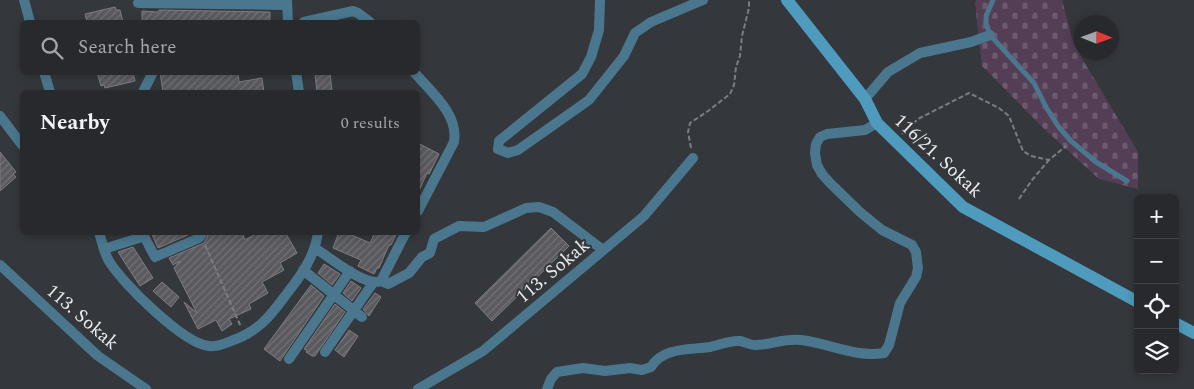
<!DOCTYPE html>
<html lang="en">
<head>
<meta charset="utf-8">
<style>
	body { margin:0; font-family:Spectral,serif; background:#2f3134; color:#f1f3f6 }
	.controls { position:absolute; right:15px; bottom:15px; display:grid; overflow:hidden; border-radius:8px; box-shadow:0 2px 8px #0003 }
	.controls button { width:45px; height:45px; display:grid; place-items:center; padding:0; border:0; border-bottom:1px solid #434548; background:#27292c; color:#f1f3f6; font:25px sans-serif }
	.compass { position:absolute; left:1074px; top:15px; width:45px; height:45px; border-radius:50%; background:#27292c; box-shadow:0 2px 8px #0003; rotate:91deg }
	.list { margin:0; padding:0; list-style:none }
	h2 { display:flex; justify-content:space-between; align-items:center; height:65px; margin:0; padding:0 20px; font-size:21px }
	h2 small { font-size:16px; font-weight:400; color:#a4a6a9 }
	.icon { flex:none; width:28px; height:28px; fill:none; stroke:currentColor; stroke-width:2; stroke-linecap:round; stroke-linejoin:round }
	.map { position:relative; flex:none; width:1194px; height:389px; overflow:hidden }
	.search { position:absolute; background:#27292c; box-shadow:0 2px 8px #0003; left:20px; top:20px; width:400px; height:55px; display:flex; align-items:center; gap:12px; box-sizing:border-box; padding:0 18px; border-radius:8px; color:#a4a6a9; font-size:19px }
	.panel { position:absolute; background:#27292c; box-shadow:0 2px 8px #0003; left:20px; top:90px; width:400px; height:145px; border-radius:8px }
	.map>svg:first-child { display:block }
	.cemetery { fill:url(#cemetery-stones) }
	.building { fill:url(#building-hatch); stroke:#7e7d82 }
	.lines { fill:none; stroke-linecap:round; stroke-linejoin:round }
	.path { stroke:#7b7e81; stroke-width:2; stroke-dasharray:5 2.5; stroke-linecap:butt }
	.lane { stroke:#4a778d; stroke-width:5 }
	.street { stroke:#4a778d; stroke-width:10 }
	.secondary { stroke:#4f9bbe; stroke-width:12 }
	.labels { text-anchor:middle; stroke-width:4; stroke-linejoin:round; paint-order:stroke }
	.street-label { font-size:19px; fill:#e9ebed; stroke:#34373b }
</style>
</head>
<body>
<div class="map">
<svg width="1194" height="389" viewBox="0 0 1194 389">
	<defs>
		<pattern id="cemetery-stones" width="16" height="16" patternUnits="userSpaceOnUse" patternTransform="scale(1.25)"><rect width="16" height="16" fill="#543e56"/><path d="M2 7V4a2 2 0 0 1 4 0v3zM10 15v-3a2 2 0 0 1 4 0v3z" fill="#6d5a6f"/></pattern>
		<pattern id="building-hatch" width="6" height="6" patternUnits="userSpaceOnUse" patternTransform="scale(1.25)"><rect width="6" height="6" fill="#5a595e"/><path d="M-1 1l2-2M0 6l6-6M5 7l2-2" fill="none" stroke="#727175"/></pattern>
	</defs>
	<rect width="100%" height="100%" fill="#34373b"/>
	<path class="cemetery" d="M 976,0 L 1062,0 L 1074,45 L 1138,152 L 1138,189 L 1099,179 L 1041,126 L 982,66 L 975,3 Z"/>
	<path class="building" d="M 115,7 L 116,10 L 120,10 L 123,22 L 87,22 L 85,14 Z
		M 159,10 L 270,12 L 270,22 L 142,22 L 142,11 L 158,12 Z
		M 97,72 L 133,72 L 135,81 L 105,88 L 104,85 L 101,86 Z
		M 197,72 L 197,75 L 213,72 L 216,72 L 217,75 L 238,73 L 239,82 L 262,78 L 264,92 L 163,92 L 160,72 Z
		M 330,72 L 332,92 L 317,92 L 315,74 Z
		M 418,143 L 439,154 L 429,174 L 427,173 L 418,193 Z
		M 0,152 L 16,172 L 13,174 L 16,177 L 0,191 Z
		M 551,228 L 569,246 L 492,321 L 475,303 Z
		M 151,232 L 189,232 L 190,234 L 158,248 Z
		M 207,232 L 242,232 L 245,240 L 259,232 L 285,232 L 297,253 L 280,263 L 284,270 L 262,282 L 268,293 L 249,304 L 251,309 L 229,319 L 232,324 L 222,331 L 216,320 L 198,329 L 184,302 L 197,313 L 174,268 L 180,261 L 173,265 L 169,258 L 204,243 L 207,238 Z
		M 339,232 L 345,232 L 370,243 L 375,232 L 391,232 L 396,235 L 391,245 L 389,245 L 379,268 L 377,268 L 374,274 L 358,266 L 361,260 L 333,248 Z
		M 133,247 L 153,278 L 140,286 L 118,252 Z
		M 324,264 L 340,274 L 332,285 L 318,273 Z
		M 351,281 L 361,288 L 352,301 L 343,293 Z
		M 162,282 L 179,297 L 171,307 L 153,291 Z
		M 311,285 L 324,296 L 280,361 L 264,349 Z
		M 375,293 L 381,297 L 369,316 L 363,309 Z
		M 335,304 L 345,312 L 315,356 L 312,356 L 306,352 L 307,350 L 304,349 Z
		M 349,330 L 358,336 L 344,357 L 335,350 Z"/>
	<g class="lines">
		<path class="path" d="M 902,134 L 918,119 L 969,93 L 999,108 L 1009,116 L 1023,151 L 1031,156 L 1049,160 L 1066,146
			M 691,148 L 688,132 L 690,123 L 708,111 L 730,94 L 734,85 L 736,67 L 740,56 L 742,36 L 749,8 L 749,0
			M 1019,199 L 1032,180 L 1049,160
			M 205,245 L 241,327"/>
		<path class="lane" d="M 993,0 L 986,16 L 986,23 L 990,35 L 1034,83 L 1046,107 L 1058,126 L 1071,141 L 1096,162 L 1127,181"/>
		<path class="street" d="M 24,0 L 30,22
			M 287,0 L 288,22
			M 600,0 L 599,30 L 591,57 L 582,74 L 499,141 L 498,149 L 508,153 L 518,150 L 589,100 L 624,56 L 635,33 L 651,22 L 703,0
			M 138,3 L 287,5
			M 304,22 L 353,11 L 358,13 L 370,22
			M 44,72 L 50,92
			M 296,72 L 299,92
			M 414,72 C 430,91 459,114 454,142 L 418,211
			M 143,92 L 153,72
			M 865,99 L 888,72 L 920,53 L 971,42 L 990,35
			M 0,116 L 22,145
			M 99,232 C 102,242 104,253 109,261 C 122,283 184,344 209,346 C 217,347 224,344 231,341 C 257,332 269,318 285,296 C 300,277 315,257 318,232
			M 315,248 C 328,256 366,288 381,281 L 406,232
			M 104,249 L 142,237 L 145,238 L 155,257 L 199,238 L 201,236 L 200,232
			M 0,265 L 98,356 L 146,389
			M 303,270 L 362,317
			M 381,281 L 388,284 L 409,273 L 422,257 L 430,253 L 434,239 L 459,226 L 484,227 L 526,208 L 539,207 L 553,212 L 603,250
			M 325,352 L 373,283
			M 289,359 L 350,271
			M 418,389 L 483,351 L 644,216 L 693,158
			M 547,389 L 551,379 L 557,372 L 583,368 L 605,371 L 630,368 L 642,370 L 651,367 C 663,347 690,350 710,347 C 720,345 730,340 740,341 C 745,342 750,345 755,345 C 772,345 782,338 801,340 C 828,343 856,358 884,353 L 889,345 L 900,303 L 916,277 L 918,268 L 916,252 L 912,245 L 882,230 L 860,212 L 830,183 L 822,174 L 817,165 L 815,153 L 816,144 L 820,137 L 827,134 L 865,130 L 877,123"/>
		<path class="secondary" d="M 787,0 L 865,99 L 877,123 L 963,207 L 1138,302
			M 1175,323 L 1194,333"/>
	</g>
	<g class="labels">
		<g class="street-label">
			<text transform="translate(939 155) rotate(43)" y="7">116/21. Sokak</text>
			<text transform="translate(552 270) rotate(-40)" y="7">113. Sokak</text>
			<text transform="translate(83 316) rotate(41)" y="7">113. Sokak</text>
		</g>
	</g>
</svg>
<div class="controls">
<button>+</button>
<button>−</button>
<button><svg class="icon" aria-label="locate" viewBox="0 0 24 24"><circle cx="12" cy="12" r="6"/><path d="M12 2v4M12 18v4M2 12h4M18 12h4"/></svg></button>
<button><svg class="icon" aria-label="layers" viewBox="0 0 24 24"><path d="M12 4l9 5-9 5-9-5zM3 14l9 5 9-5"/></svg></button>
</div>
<svg class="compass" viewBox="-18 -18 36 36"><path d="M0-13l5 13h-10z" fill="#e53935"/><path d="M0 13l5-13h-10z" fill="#a4a6a9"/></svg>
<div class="search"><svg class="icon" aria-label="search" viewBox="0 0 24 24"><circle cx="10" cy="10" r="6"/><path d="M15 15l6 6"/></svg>Search here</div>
<section class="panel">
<h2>Nearby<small>0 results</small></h2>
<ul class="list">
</ul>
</section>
</div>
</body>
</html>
